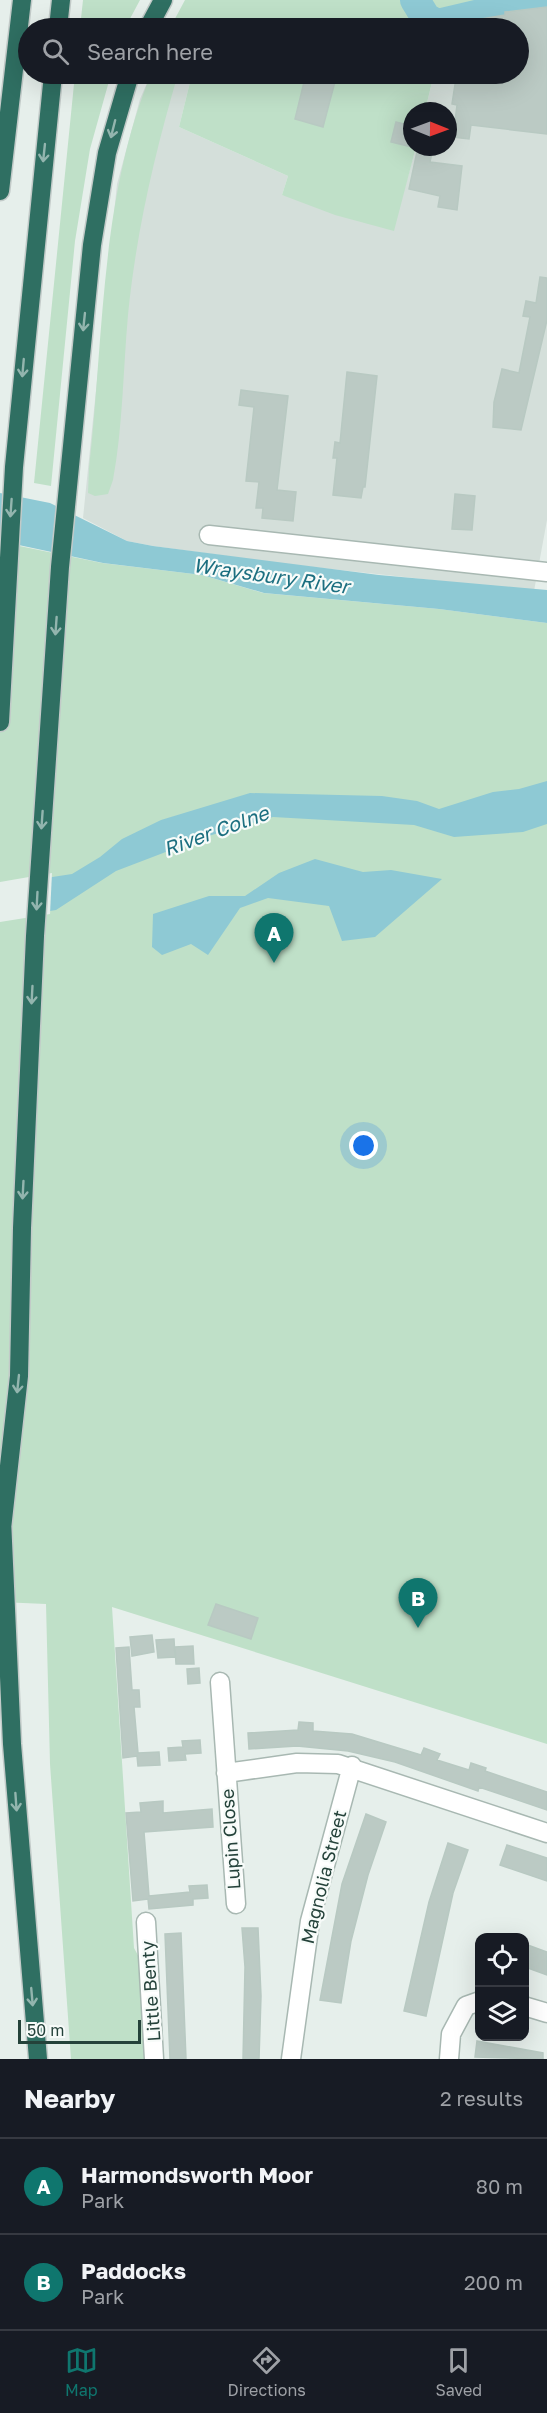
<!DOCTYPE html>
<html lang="en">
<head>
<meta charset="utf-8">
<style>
	body { margin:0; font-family:"Golos Text",sans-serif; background:#20242c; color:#f1f3f6 }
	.controls { position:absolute; right:18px; bottom:18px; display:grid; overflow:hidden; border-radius:12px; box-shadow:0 6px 24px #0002 }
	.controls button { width:54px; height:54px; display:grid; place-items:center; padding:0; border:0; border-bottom:2px solid #363941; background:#171b24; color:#f1f3f6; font:30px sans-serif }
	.compass { position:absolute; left:403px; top:102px; width:54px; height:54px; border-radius:50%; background:#171b24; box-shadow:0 6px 24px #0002; rotate:91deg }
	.scale { position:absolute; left:18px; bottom:15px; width:123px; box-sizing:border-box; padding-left:6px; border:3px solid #24423a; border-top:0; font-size:16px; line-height:21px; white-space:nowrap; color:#24423a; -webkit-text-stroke:4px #f7fbf9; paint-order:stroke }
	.you { position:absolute; left:364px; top:1146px; width:21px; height:21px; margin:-15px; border:4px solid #fff; border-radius:50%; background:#1a73e8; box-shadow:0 0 0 9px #1a73e833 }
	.badge { display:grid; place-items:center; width:39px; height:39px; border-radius:50%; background:#0f766e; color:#fff; font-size:20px; font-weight:700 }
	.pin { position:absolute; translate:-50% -50px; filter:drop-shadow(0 2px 3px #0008) }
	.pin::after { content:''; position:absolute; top:32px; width:21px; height:18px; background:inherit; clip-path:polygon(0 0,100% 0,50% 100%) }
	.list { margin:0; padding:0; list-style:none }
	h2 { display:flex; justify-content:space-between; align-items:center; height:78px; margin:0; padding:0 24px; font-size:26px }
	h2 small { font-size:20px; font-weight:400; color:#9ea1a6 }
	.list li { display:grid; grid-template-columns:39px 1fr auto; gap:18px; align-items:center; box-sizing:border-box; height:96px; padding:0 24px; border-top:2px solid #363941 }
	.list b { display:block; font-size:22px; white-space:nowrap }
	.list p { margin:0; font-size:20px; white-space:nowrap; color:#9ea1a6 }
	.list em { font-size:20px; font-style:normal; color:#9ea1a6 }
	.icon { flex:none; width:33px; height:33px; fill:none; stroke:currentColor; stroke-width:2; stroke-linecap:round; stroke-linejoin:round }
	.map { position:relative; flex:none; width:547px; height:2059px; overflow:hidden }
	.search { position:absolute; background:#171b24; box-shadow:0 6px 24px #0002; left:18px; right:18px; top:18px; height:66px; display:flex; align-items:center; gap:15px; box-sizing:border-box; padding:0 21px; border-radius:33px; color:#9ea1a6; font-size:22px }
	.sheet { height:270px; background:#171b24 }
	nav { display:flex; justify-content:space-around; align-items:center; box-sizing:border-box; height:84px; border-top:2px solid #363941; background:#171b24; font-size:16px; color:#9ea1a6 }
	nav a { display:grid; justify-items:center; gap:3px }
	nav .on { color:#0f766e }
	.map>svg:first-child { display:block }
	.built { fill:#d4dfda }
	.green { fill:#bfe0c8 }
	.water { fill:#8ec9d4 }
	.pier { fill:#e6efeb }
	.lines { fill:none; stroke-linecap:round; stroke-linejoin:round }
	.river { stroke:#8ec9d4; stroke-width:30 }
	.building { fill:#bbcac4; stroke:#b8c9c2; stroke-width:1.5 }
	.minor-casing { stroke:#a8b8b2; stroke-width:21 }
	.highway-casing { stroke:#c2cac8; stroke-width:21 }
	.minor { stroke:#fff; stroke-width:18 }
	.highway { stroke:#2f6f62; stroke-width:18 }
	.oneway { stroke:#93b5ae }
	.labels { text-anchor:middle; stroke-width:4.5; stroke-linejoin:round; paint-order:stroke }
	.street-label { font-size:18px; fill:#24423a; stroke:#f7fbf9 }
	.water-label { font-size:20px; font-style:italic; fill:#1c6f80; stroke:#f7fbf9 }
</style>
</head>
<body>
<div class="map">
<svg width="547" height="2059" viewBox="0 0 547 2059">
	<rect width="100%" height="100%" fill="#e6efeb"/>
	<path class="built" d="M 547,4 L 547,520 L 534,591 L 285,564 L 153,546 L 127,541 L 83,518 L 117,184 L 140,99 L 151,74 L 192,74 L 179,127 L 288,176 L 282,195 L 398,212 L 416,147 L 448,147 L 448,111 L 425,111 L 434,74 L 518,74 L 518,28 L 445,28 L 447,22 L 506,8 Z"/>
	<path class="green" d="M 83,0 L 140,0 L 125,28 L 80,28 Z
		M 185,0 L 413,0 L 429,21 L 415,0 L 547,0 L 547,3 L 506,8 L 447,22 L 445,28 L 170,28 Z
		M 75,74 L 111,74 L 90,149 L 75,241 L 51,486 L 34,483 Z
		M 151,74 L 178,74 C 155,152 136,233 128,315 C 123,370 123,426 113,480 L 108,494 L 95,496 L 88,493 L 89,468 C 104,336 100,198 151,74 Z
		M 192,74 L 434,74 L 425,111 L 412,111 L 412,147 L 416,147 L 394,231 L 335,215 L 282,195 L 288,176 L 179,127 Z
		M 0,542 L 102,563 L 202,575 L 263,593 L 439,609 L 547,623 L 547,1744 L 112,1607 L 134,1948 L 146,1970 L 148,2059 L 71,2059 L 50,1764 L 46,1604 L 0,1602 Z"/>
	<path class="water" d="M 0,493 L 50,503 L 127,541 L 153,546 L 379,575 L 547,590 L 547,623 L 439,609 L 264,593 L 202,575 L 103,563 L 0,541 Z
		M 547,781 L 547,824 L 523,832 L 454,837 L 414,825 L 273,817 L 205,837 L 116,871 L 56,910 L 0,919 L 0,885 L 72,874 L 100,857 L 122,839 L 161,820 L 250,793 L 382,796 L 417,801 L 439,809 L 493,792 L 519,789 Z
		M 315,859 L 363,872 L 391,870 L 442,879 L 375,937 L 342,941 L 329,906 L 268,898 L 240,908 L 208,955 L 191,944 L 162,955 L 152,947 L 153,914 L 209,896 L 245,896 L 279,873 Z"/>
	<path class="pier" d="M 52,873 L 50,914 L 0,922 L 0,882 Z"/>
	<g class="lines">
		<path class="river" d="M 415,0 L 426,18 L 437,24 L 506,8 L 547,4"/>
	</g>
	<path class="building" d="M 547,7 L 547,134 L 471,125 L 469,139 L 453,137 L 457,105 L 452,104 L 456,78 L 479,82 L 481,74 L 519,74 L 519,28 L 470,28 L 469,21 L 505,15 L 505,12 Z
		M 306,74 L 337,74 L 323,127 L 295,119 Z
		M 396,122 L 412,126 L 412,147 L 391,142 Z
		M 418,147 L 433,147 L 430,162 L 462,166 L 457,210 L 438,207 L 440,196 L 409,189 Z
		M 540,277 L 547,278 L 547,320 L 521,430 L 493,427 L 494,402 L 502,369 L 519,373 L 530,317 L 523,316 L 526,301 L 536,303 Z
		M 347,372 L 377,376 L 365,487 L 363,487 L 361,498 L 333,495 L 337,458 L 333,458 L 335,442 L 340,443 Z
		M 241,390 L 288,396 L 277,490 L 296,492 L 293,521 L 262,518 L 263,508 L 256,508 L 259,482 L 246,481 L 254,407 L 239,405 Z
		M 455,494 L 475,496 L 472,530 L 452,529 Z
		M 216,1604 L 258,1618 L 251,1639 L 208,1625 Z
		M 152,1635 L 154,1652 L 132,1656 L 130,1637 Z
		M 174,1639 L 175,1657 L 158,1658 L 156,1640 Z
		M 193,1646 L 194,1664 L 176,1664 L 175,1647 Z
		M 129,1647 L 132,1690 L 139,1690 L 140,1707 L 134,1707 L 138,1753 L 159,1752 L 160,1765 L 138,1766 L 137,1756 L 123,1758 L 116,1648 Z
		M 199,1668 L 200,1683 L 188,1684 L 187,1669 Z
		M 299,1722 L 313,1723 L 313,1731 L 352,1734 L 421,1755 L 424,1748 L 440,1754 L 437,1760 L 469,1770 L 471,1763 L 486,1768 L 485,1771 L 547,1792 L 547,1810 L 479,1787 L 478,1791 L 395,1762 L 348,1751 L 297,1746 L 249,1749 L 248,1733 L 298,1730 Z
		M 200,1740 L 201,1753 L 185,1754 L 186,1760 L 169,1761 L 168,1748 L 183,1747 L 182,1741 Z
		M 163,1801 L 163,1813 L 212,1809 L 213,1827 L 144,1832 L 149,1896 L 190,1892 L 189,1886 L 207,1885 L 208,1898 L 193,1899 L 193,1905 L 149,1909 L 148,1899 L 133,1901 L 126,1813 L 141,1812 L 140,1803 Z
		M 366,1814 L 386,1822 L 368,1875 L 351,1941 L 341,2003 L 320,2000 L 342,1884 Z
		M 448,1843 L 468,1850 L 453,1893 L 426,2016 L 404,2011 L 429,1902 Z
		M 507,1845 L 547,1858 L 547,1881 L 500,1865 Z
		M 242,1928 L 258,1928 L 261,1996 L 259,2059 L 243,2059 L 245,1967 Z
		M 181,1933 L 186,2059 L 170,2059 L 165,1934 Z
		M 525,1944 L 547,1952 L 547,1975 L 525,1967 Z
		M 477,2041 L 543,2053 L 543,2059 L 475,2057 Z"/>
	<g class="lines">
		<defs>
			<path id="minor" d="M 209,535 L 547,572
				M 220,1682 L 236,1904
				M 226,1773 L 297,1763 L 338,1764 L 547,1833
				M 146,1922 L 154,2059
				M 524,2006 L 547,2013
				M 291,2059 L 310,1921 L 352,1766
				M 449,2059 L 451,2034 L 466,2006 L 480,2001"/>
			<path id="highway" d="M 58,28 L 61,0
				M 148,28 L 163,0
				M 0,191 L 22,0
				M 0,722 L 14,467 L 53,74
				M 2,1519 L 12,1744 L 38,2059
				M 2,1529 L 19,1376 L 22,1228 L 35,936 L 60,567 L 92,245 L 107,153 L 130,74"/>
		</defs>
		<use href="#minor" class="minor-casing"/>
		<use href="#highway" class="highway-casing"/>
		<use href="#minor" class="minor"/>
		<use href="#highway" class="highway"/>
	</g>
	<defs><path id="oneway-shaft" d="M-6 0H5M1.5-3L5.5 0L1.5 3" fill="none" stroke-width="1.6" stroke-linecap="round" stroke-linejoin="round" transform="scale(1.5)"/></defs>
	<g class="oneway">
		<use href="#oneway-shaft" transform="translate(113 129) rotate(104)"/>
		<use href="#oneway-shaft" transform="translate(44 153) rotate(96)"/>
		<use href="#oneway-shaft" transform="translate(84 322) rotate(96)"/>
		<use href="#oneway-shaft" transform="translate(23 368) rotate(95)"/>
		<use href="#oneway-shaft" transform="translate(11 508) rotate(94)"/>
		<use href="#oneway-shaft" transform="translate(56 626) rotate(94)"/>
		<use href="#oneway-shaft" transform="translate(42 820) rotate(94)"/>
		<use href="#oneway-shaft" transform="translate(37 901) rotate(93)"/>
		<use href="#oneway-shaft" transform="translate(32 995) rotate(93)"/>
		<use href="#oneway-shaft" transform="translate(23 1190) rotate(93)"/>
		<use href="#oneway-shaft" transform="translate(18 1384) rotate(96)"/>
		<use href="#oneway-shaft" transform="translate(16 1802) rotate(86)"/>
		<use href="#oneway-shaft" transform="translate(32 1997) rotate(85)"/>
	</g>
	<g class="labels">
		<g class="street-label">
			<text transform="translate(231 1839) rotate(-94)" y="6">Lupin Close</text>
			<text transform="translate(324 1877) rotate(-76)" y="6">Magnolia Street</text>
			<text transform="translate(151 1991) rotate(-94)" y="6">Little Benty</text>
		</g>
		<g class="water-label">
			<text transform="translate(271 576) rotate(8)" y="7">Wraysbury River</text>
			<text transform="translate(216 831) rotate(-20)" y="7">River Colne</text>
		</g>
	</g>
</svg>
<div class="controls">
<button><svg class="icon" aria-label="locate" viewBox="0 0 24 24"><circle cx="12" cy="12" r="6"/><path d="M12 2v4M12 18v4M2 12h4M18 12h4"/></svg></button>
<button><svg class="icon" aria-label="layers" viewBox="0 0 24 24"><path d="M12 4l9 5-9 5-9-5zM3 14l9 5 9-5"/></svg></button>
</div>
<svg class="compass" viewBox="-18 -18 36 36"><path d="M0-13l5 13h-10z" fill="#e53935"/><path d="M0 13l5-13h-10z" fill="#9ea1a6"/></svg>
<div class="scale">50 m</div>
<div class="you"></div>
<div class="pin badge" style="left:274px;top:963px">A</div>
<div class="pin badge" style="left:418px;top:1628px">B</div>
<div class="search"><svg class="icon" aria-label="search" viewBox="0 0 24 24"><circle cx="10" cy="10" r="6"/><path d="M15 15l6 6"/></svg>Search here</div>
</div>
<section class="sheet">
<h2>Nearby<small>2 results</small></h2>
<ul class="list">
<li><span class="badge">A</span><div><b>Harmondsworth Moor</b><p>Park</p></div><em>80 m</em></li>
<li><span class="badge">B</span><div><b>Paddocks</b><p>Park</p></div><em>200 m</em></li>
</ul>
</section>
<nav>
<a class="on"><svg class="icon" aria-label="map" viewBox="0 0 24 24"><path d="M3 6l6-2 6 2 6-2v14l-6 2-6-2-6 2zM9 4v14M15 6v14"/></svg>Map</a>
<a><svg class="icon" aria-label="directions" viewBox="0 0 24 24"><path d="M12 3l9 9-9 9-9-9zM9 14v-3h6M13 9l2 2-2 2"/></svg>Directions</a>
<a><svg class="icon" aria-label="saved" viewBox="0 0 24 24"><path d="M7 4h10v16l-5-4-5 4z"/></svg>Saved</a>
</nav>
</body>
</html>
